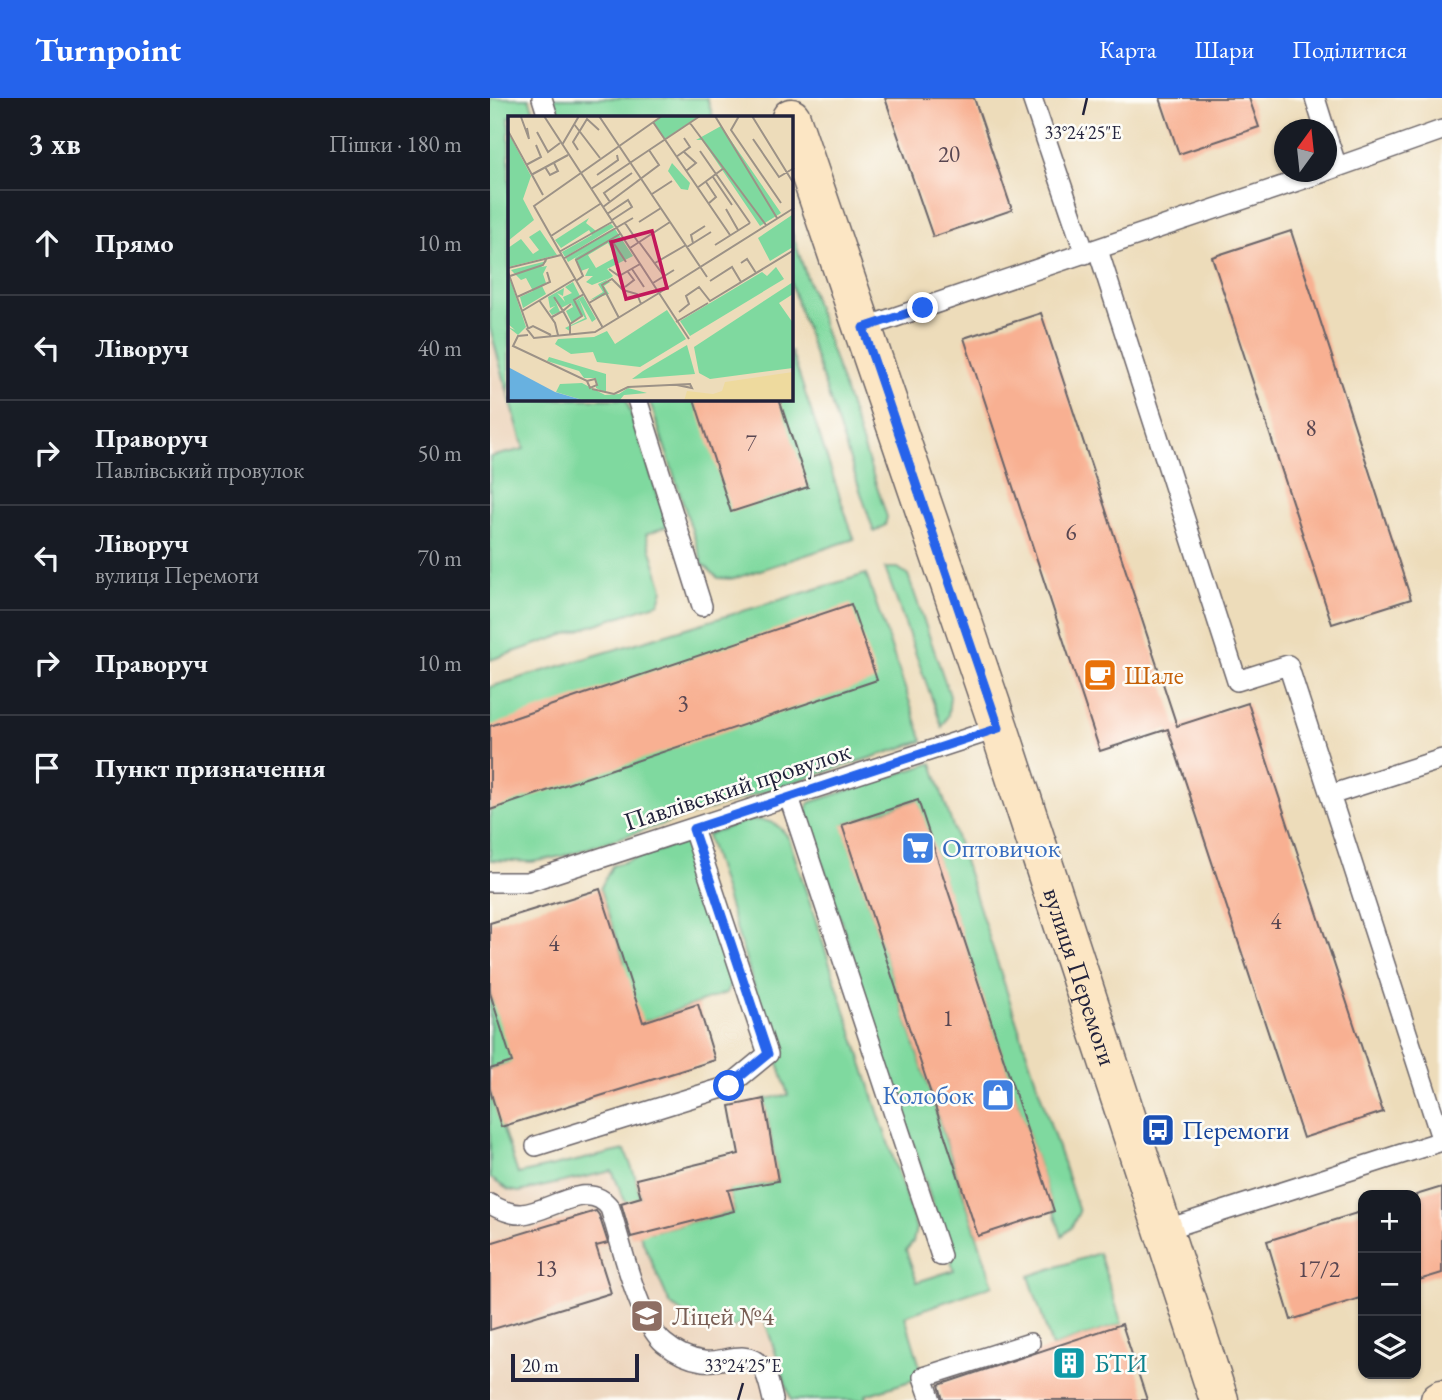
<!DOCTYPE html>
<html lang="uk">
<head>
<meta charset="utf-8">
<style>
	body { margin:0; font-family:"EB Garamond",serif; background:#242831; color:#f1f3f6 }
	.controls { position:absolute; right:21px; bottom:21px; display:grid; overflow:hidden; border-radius:14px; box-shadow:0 2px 5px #0004 }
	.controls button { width:63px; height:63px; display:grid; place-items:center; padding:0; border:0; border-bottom:2px solid #363941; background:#171b24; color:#f1f3f6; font:35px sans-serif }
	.compass { position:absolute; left:784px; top:21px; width:63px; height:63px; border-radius:50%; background:#171b24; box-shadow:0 2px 5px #0004; rotate:15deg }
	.scale { position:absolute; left:21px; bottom:18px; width:128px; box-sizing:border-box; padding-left:7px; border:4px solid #22223b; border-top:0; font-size:19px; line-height:24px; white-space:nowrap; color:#22223b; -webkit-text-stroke:5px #fdfcf7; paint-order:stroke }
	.stop { position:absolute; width:21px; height:21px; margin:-16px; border:5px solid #2563eb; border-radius:50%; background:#fff }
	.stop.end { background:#2563eb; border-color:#fff; box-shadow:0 2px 7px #0008 }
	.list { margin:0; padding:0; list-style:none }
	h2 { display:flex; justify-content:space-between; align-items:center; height:91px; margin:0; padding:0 28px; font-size:30px }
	h2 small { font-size:23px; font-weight:400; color:#9ea1a6 }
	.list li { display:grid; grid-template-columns:46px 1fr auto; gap:21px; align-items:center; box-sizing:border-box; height:105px; padding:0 28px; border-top:2px solid #363941 }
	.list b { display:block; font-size:26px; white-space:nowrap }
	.list p { margin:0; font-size:23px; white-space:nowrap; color:#9ea1a6 }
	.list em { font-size:23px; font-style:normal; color:#9ea1a6 }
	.icon { flex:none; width:38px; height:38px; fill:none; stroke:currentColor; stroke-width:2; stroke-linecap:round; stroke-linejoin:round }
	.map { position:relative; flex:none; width:952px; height:1302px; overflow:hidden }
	header { display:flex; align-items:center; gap:42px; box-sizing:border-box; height:98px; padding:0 35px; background:#2563eb; color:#fff }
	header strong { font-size:33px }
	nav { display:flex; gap:38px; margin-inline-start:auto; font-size:24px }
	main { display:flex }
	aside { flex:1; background:#171b24 }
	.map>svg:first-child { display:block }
	.built { fill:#ebd2b8 }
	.green { fill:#7fd99f; stroke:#507e6d; stroke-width:2 }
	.building { fill:#f8b092 }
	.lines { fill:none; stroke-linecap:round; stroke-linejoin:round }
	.service-casing { stroke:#696367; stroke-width:22 }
	.secondary-casing { stroke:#696367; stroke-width:41 }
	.service { stroke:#fff; stroke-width:19 }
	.secondary { stroke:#fce6c4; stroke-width:38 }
	.route { stroke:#2563eb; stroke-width:9 }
	.ticks { fill:none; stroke:#22223b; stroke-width:2.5 }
	.labels { text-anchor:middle; stroke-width:5; stroke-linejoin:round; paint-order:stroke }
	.number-label { font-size:23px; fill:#584651 }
	.food-label { font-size:26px; fill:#c56008; stroke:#fdfcf7; text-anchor:start }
	.street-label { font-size:26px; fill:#22223b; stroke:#fdfcf7 }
	.shop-label { font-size:26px; fill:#366cbe; stroke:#fdfcf7; text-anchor:start }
	.transit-label { font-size:26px; fill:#164399; stroke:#fdfcf7; text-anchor:start }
	.education-label { font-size:26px; fill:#785e54; stroke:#fdfcf7; text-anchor:start }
	.culture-label { font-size:26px; fill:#0d838f; stroke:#fdfcf7; text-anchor:start }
	.inset-road { fill:none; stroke:#9c9287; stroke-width:2 }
	.view { fill:#c2185b; fill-opacity:0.15; stroke:#c2185b; stroke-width:3.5 }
	.inset-edge { fill:none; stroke:#22223b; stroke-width:3.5 }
	.ticks-label { font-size:18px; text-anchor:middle; fill:#22223b; stroke:#fdfcf7; stroke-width:5; stroke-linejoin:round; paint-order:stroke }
</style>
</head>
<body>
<header>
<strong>Turnpoint</strong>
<nav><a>Карта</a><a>Шари</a><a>Поділитися</a></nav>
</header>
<main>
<aside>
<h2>3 хв<small>Пішки · 180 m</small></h2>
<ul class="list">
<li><svg class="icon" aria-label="ahead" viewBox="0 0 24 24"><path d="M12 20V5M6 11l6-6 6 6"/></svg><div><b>Прямо</b></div><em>10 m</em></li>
<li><svg class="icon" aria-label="left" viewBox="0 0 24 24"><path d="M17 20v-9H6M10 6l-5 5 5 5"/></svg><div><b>Ліворуч</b></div><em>40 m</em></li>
<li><svg class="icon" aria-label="right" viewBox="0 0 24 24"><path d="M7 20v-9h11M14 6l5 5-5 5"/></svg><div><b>Праворуч</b><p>Павлівський провулок</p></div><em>50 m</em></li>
<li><svg class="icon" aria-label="left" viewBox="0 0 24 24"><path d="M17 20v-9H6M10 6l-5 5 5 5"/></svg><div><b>Ліворуч</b><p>вулиця Перемоги</p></div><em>70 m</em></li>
<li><svg class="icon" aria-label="right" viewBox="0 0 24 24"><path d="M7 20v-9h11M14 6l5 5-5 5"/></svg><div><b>Праворуч</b></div><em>10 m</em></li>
<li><svg class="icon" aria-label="arrive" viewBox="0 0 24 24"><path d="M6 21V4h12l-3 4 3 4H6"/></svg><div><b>Пункт призначення</b></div></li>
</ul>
</aside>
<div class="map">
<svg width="952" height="1302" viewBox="0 0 952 1302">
	<rect width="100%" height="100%" fill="#fdfcf7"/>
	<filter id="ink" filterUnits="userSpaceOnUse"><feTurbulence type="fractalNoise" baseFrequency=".0143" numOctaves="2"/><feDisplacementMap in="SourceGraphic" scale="14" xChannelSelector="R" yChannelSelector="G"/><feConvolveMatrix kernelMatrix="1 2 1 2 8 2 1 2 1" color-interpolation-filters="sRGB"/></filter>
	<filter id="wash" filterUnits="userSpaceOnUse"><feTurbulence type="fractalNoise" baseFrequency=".00686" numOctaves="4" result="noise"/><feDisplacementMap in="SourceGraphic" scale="28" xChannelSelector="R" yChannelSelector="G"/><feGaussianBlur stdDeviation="1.57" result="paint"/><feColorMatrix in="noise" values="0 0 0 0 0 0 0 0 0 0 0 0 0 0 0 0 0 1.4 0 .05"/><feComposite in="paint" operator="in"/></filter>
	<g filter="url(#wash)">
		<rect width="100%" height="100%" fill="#eddcba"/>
		<path class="built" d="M 0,230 L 34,351 L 0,359 Z
			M 0,992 L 28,1076 L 135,1052 L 146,1081 L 160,1134 L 244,1113 L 341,1302 L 0,1302 Z"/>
		<path class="green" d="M 0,0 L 39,0 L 46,19 L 19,19 L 19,299 L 0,230 Z
			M 62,0 L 217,0 L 223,19 L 68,19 Z
			M 301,132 L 397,419 L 395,427 L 384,434 L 301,186 Z
			M 301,253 L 364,441 L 243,481 L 228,480 L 213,466 L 159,301 L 301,301 Z
			M 20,301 L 136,301 L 178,428 L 156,436 L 173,491 L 169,505 L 0,562 L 0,359 L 34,351 Z
			M 395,470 L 408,470 L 418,477 L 460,598 L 458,617 L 452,629 Z
			M 376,476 L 433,643 L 73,758 L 42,764 L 0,762 L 0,589 Z
			M 442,665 L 589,1114 L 581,1130 L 572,1138 L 427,702 L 353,727 L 503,1187 L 415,1218 L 433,1279 L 376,1297 L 377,1302 L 301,1302 L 274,1220 L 237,1231 L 222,1230 L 207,1225 L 180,1206 L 122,1073 L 29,1094 L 19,1092 L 0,1080 L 0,992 L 28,1076 L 135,1052 L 146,1081 L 160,1134 L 244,1113 L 230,1061 L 249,1059 L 255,1089 L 288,1083 L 274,1001 L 298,997 L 217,737 C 246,727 279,707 299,741 L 426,1130 L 423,1144 L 416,1152 L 427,1184 L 464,1172 L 316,715 L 318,706 L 322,704 Z
			M 197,743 L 243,882 L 236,895 L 153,924 L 0,971 L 0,895 L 4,905 L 134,864 L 110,791 L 122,768 Z
			M 609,1155 L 632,1226 L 562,1249 L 539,1178 Z"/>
		<g id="blocks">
			<path class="building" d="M 395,0 L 484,0 L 522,112 L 443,139 Z
				M 670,0 L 759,0 L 769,29 L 689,56 Z
				M 801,133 L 921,501 L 842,526 L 722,159 Z
				M 551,215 L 687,628 L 758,605 L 893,1014 L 813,1040 L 678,631 L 610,653 L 474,240 Z
				M 204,301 L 289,301 L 318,389 L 241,414 Z
				M 361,506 L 387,582 L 0,712 L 0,628 Z
				M 428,702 L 564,1113 L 488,1138 L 352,727 Z
				M 110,791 L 153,924 L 208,906 L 225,962 L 11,1029 L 0,992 L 0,971 L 22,964 L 0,895 L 0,825 Z
				M 274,1001 L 288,1083 L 238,1092 L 244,1113 L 141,1139 L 131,1105 L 151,1099 L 146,1081 L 249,1056 L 240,1008 Z
				M 952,1089 L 952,1175 L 926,1183 L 926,1097 Z
				M 106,1113 L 109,1117 L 118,1145 L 106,1148 L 121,1195 L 0,1232 L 0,1145 Z
				M 873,1113 L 873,1199 L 801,1222 L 777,1143 Z
				M 632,1226 L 657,1302 L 453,1302 L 449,1287 Z"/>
		</g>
	</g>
	<g filter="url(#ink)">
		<use href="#blocks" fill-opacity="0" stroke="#696367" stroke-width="2"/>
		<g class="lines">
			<defs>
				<path id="service" d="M 52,0 L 58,19
					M 542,0 L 595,156
					M 825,0 L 835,32
					M 836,36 L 847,69
					M 836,73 L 952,32
					M 608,152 L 747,583 L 798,567 L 952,1043
					M 373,230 L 834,74
					M 147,301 L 212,508
					M 840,697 L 952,661
					M 299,699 L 451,1158
					M 0,784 L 37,784 L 509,630
					M 46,1048 L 239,988 L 278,956 L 203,731
					M 0,1106 C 9,1111 21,1117 32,1116 C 60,1114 99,1080 120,1110 C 131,1144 148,1223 174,1245 C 186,1255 199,1261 213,1263 C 232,1266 255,1250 270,1267 C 278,1275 280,1291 283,1302
					M 674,1132 L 952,1043
					M 441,1302 L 433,1279 L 540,1245"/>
				<g id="secondary">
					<path id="s1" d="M 301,20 L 509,630 L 729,1302"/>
					<path d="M 950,1302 L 952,1301"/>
				</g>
			</defs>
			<use href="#service" class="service-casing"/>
			<use href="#secondary" class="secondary-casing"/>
			<use href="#service" class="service"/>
			<use href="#secondary" class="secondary"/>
		</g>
	</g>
	<g class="lines" filter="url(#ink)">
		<path class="route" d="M 239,988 L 278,956 L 203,731 L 509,630 L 373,230 L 433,210"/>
	</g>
	<path class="ticks" d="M 593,17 L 597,0M 248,1302 L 253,1285"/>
	<defs>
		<symbol id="cafe-square" viewBox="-11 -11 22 22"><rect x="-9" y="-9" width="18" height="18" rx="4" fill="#e8710a" stroke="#fdfcf7"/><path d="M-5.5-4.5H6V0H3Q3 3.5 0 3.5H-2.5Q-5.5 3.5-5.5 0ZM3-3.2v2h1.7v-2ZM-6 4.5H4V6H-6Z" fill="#fff"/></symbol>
		<symbol id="supermarket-square" viewBox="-11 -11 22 22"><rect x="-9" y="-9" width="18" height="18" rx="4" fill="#3f7fe0" stroke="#fdfcf7"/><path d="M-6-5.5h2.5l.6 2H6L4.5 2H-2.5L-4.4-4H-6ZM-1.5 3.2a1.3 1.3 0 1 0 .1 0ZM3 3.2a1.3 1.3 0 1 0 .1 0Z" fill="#fff"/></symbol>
		<symbol id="shop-square" viewBox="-11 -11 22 22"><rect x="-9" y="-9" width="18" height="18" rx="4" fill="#3f7fe0" stroke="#fdfcf7"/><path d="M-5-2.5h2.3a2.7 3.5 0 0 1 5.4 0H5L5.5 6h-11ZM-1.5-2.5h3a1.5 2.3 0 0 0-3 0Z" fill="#fff"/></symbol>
		<symbol id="bus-square" viewBox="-11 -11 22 22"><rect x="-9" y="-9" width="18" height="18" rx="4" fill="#1a4fb4" stroke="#fdfcf7"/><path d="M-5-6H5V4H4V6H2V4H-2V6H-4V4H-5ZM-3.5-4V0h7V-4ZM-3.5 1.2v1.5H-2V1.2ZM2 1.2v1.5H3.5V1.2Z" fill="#fff"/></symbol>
		<symbol id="school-square" viewBox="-11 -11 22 22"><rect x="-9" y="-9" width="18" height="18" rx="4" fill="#8d6e63" stroke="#fdfcf7"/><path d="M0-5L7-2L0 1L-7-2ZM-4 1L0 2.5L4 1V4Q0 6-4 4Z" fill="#fff"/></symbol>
		<symbol id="building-square" viewBox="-11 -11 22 22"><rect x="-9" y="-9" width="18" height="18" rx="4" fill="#0f9aa8" stroke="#fdfcf7"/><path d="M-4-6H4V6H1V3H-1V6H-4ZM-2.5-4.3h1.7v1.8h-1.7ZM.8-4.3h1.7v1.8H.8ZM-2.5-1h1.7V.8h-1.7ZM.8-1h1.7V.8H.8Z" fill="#fff"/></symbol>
	</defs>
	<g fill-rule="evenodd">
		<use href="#cafe-square" x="591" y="558" width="38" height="38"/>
		<use href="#supermarket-square" x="409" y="731" width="38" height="38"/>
		<use href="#shop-square" x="489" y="978" width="38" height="38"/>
		<use href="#bus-square" x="649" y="1013" width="38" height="38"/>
		<use href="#school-square" x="138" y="1199" width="38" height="38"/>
		<use href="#building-square" x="560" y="1246" width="38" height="38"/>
	</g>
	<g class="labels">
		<g class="number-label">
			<text x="459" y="64">20</text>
			<text x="821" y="338">8</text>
			<text x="261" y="353">7</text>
			<text x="581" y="442">6</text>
			<text x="193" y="613">3</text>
			<text x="786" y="831">4</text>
			<text x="64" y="853">4</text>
			<text x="458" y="928">1</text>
			<text x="56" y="1178">13</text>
			<text x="829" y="1179">17/2</text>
		</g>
		<g class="food-label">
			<text x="634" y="586">Шале</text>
		</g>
		<g class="street-label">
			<text transform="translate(247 688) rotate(-18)" y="9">Павлівський провулок</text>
			<text dy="9" stroke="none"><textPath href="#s1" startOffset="906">вулиця Перемоги</textPath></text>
		</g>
		<g class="shop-label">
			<text x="452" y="759">Оптовичок</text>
			<text x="484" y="1006" text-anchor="end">Колобок</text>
		</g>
		<g class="transit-label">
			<text x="692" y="1041">Перемоги</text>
		</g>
		<g class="education-label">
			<text x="182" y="1227">Ліцей №4</text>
		</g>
		<g class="culture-label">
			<text x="604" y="1274">БТИ</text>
		</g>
	</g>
	<g transform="translate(18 18)">
		<rect width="285" height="285" fill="#eddcba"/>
		<path d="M 154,0 L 191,0 L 157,23 L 145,6 ZM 213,10 L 273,97 L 252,110 L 194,24 L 188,24 ZM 0,16 L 23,60 L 15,83 L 26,104 L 0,125 ZM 164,47 L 182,67 L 180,74 L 173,73 L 160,55 ZM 284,99 L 285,131 L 262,145 L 250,122 ZM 81,102 L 78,107 L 88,115 L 103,108 L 106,111 L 57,141 L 54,136 L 84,119 L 81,114 L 53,132 L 47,124 ZM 107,113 L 125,140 L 99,153 L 105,160 L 98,165 L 109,168 L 102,166 L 96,170 L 101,178 L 82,184 L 95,176 L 90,168 L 102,162 L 84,169 L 78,166 L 85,160 L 77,160 L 81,152 L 73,155 L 67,142 L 86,130 L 60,146 L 58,142 ZM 100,127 L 108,141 L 88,152 L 80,139 ZM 32,114 L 49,139 L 0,151 L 0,132 L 13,123 L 25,138 L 31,134 L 21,121 ZM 39,145 L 33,151 L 39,150 L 35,158 L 38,167 L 34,170 L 38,178 L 15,192 L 12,181 L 25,175 L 18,162 L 13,164 L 3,154 ZM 268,151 L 276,163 L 182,220 L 172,205 L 254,156 L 259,160 ZM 0,157 L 18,211 L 10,219 L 0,211 L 7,214 L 0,208 ZM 65,166 L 72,180 L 67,185 L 75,180 L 88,203 L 84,206 L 71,183 L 79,203 L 63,210 L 63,216 L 57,212 L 77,202 L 75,199 L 64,207 L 58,195 L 65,191 L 63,187 L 53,192 L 47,184 L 52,196 L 44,199 L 41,195 L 47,190 L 42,192 L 40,181 L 56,172 L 55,180 L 49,177 L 57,186 L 55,181 L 64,177 L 57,171 ZM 285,166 L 285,178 L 271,187 L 285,207 L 285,252 L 202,263 L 191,257 L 186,231 ZM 159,194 L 178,223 L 132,251 L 89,246 L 85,236 L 63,238 L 47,228 L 50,223 L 86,221 L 99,215 L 107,228 ZM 179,229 L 187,258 L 124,263 L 135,255 ZM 41,241 L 98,258 L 98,277 L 88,272 L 88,262 L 76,262 L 71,255 L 39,245 ZM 74,267 L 97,279 L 111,278 L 120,272 L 139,277 L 116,279 L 111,285 L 78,285 L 48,276 L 52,268 Z" fill="#7fd99f" fill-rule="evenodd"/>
		<path d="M 285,256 L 285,285 L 176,285 L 179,275 L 205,278 L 214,275 L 217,266 Z" fill="#eeda9e"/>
		<path d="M 0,251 L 47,276 L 78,285 L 0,285 Z" fill="#68b1e0"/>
		<path class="inset-road" d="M 36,0 L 151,177 L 286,92M 91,0 L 199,161M 207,0 L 269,102M 231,0 L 223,14 L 273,87M 244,0 L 286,68M 13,1 L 21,23 L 19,12M 145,6 L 222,119M 182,7 L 258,109M 66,8 L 92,42M 0,15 L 35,79M 29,16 L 40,36 L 52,27M 245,23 L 271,61 L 286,52M 54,29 L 71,0M 70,34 L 65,26 L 79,3 L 91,14M 192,35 L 242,107M 176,36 L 188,47 L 178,55M 168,41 L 182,31 L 176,22M 18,49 L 33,41 L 28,29M 37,51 L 42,59 L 50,55 L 46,47M 23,59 L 60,39M 89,59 L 110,44 L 109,39M 205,61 L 224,89M 198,66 L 208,81 L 200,88M 189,72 L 216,52M 83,73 L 192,0M 144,78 L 164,65M 102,86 L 96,77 L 124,57M 95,91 L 151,49 L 141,34M 218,93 L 230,114M 99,98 L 120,84 L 124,91 L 104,104M 131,106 L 153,92M 117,107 L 130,126M 43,120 L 92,88M 103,123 L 118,146M 131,126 L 156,160M 185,127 L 183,119 L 197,110M 207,129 L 242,107M 179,131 L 203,116M 122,132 L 162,106M 51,136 L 104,106M 55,143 L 125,102M 147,147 L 178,129M 233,147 L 239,143 L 248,157M 0,152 L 53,139M 101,153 L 111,160 L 132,148M 124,153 L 136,171M 0,156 L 20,212M 2,160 L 35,149 L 39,142M 68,165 L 75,160 L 68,144 L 112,118M 202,165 L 224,151 L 233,166M 145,167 L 166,154M 117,171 L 126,164 L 120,156M 98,177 L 94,169 L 104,163 L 115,174 L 129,178 L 133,188M 151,177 L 181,223M 9,181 L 42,166 L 39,156M 31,184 L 47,207 L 50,219M 81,187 L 98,177 L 111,202M 14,195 L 67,163M 171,196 L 181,188 L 178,180 L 191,171 L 202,185 L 286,134M 44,201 L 55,195 L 46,181M 168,206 L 200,187M 62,208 L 55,195 L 63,188M 95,212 L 26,90 L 154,0M 62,218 L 62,208 L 74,200 L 66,184 L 76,178M 20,219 L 10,220 L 5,230 L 79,265 L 87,263 L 89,269 L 82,272 L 79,265M 43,219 L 25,210 L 19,213 L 26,222 L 87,216 L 151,177M 84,273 L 106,278 L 120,271 L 182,268 L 184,272 L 169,269"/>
		<path class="view" d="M 144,115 L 159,172 L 118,183 L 103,126 Z"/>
		<rect width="285" height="285" class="inset-edge"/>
	</g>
	<g class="ticks-label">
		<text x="593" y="41">33°24'25"E</text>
		<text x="253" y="1274">33°24'25"E</text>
	</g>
</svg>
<div class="controls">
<button>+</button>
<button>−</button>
<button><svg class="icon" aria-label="layers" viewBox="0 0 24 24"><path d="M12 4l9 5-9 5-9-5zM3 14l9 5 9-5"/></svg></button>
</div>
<svg class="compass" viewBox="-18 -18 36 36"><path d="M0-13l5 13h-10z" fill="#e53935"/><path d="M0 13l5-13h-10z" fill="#9ea1a6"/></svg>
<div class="scale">20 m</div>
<div class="stop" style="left:239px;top:988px"></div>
<div class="stop end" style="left:433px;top:210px"></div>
</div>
</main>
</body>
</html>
